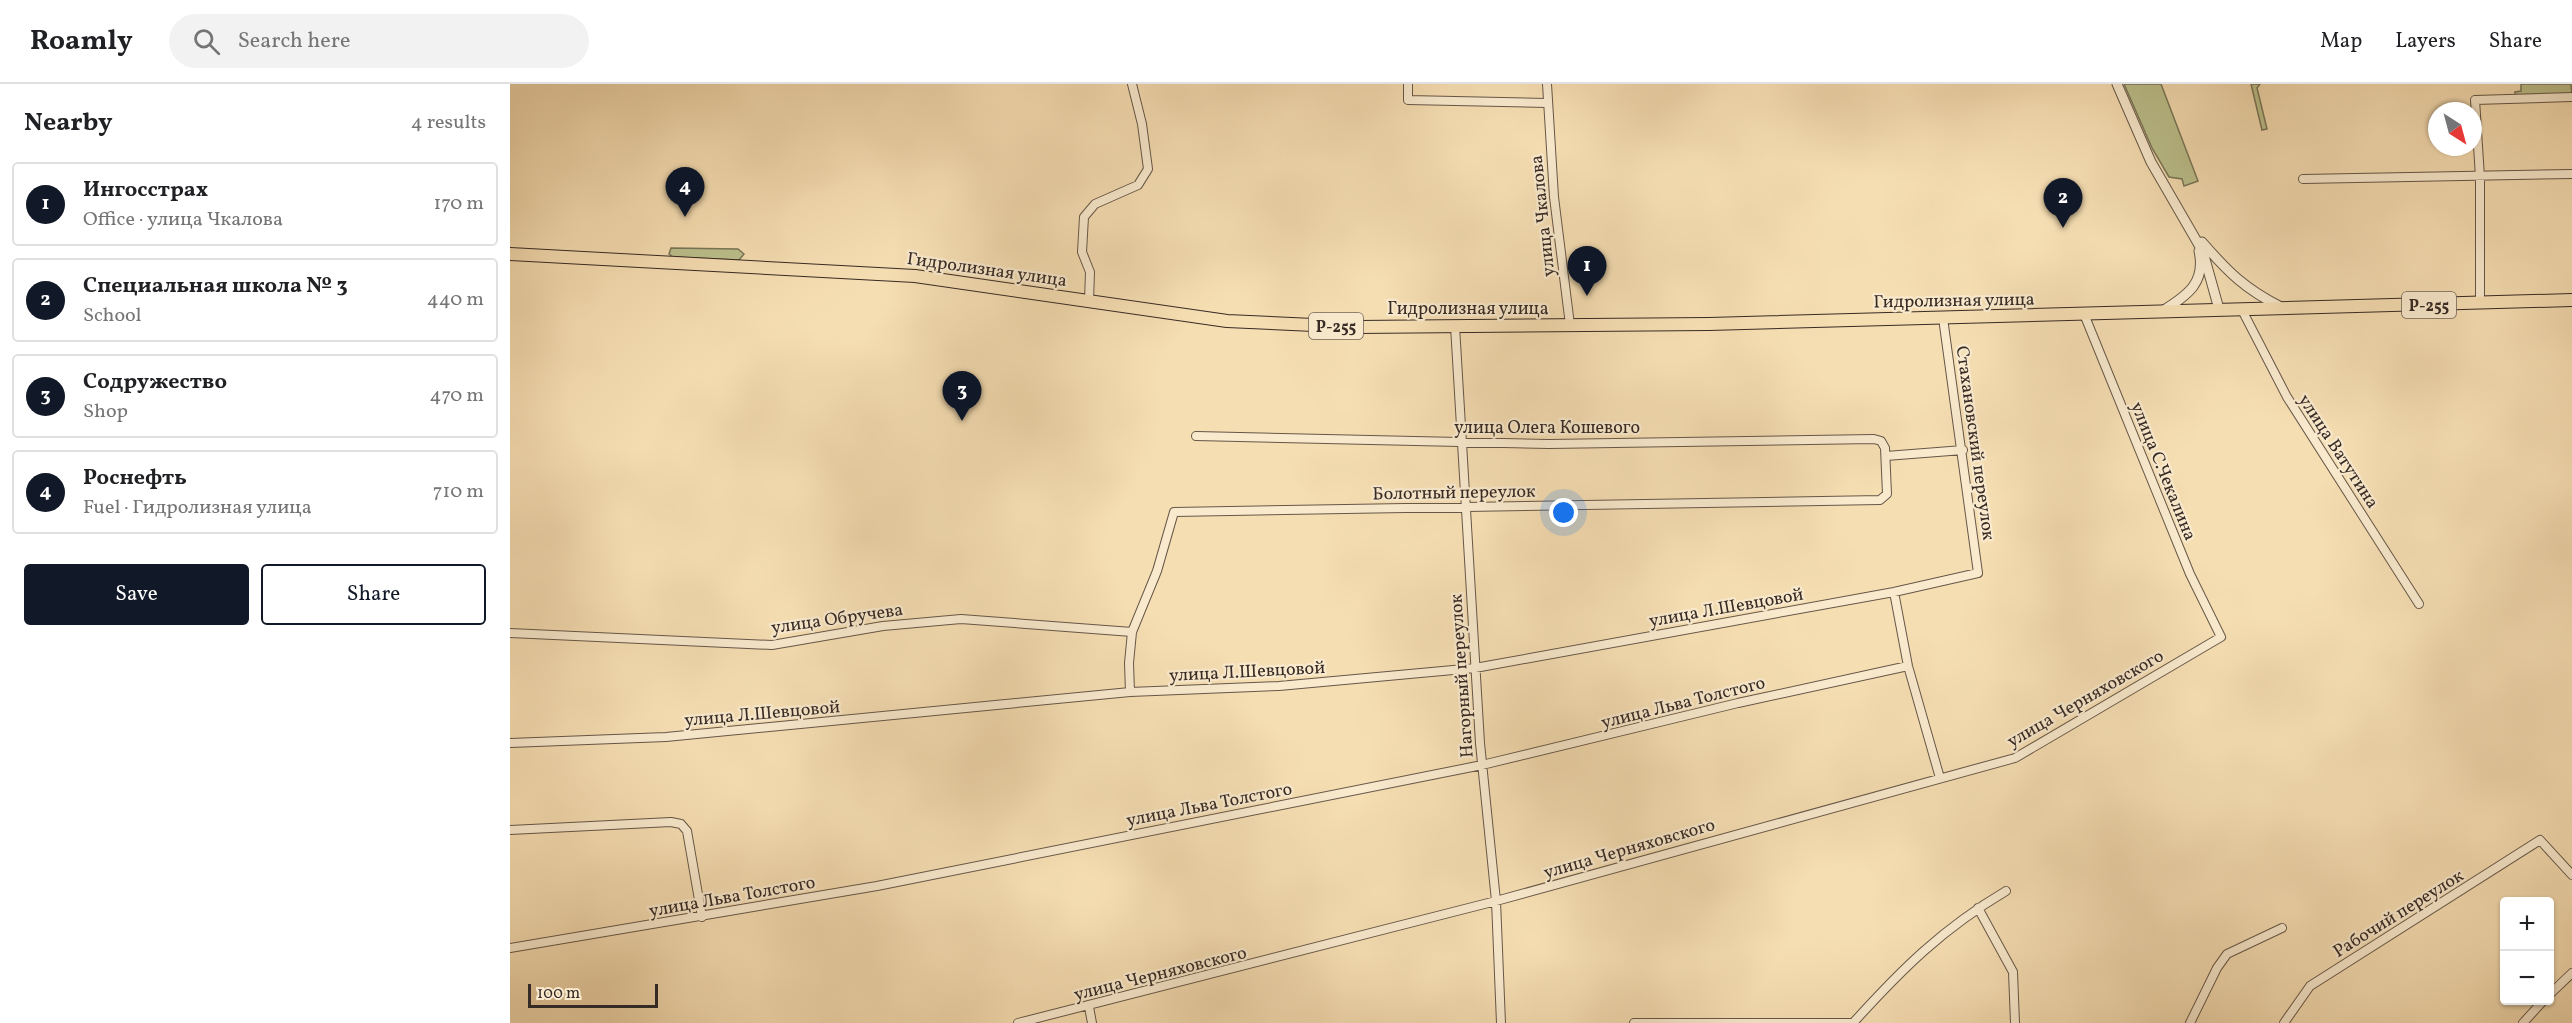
<!DOCTYPE html>
<html lang="en">
<head>
<meta charset="utf-8">
<style>
	body { margin:0; font-family:Vollkorn,serif; background:#f2f2f2; color:#202124 }
	.controls { position:absolute; right:18px; bottom:18px; display:grid; overflow:hidden; border-radius:6px; box-shadow:0 2px 4px #0004 }
	.controls button { width:54px; height:54px; display:grid; place-items:center; padding:0; border:0; border-bottom:2px solid #e0e0e0; background:#fff; color:#202124; font:30px sans-serif }
	.compass { position:absolute; left:1918px; top:18px; width:54px; height:54px; border-radius:50%; background:#fff; box-shadow:0 2px 4px #0004; rotate:144deg }
	.scale { position:absolute; left:18px; bottom:15px; width:130px; box-sizing:border-box; padding-left:6px; border:3px solid #362a25; border-top:0; font-size:16px; line-height:21px; white-space:nowrap; color:#362a25; -webkit-text-stroke:4px #f9eace; paint-order:stroke }
	.you { position:absolute; left:1054px; top:429px; width:21px; height:21px; margin:-15px; border:4px solid #fff; border-radius:50%; background:#1a73e8; box-shadow:0 0 0 9px #1a73e833 }
	.badge { display:grid; place-items:center; width:39px; height:39px; border-radius:50%; background:#111827; color:#fff; font-size:20px; font-weight:700 }
	.pin { position:absolute; translate:-50% -50px; filter:drop-shadow(0 2px 3px #0008) }
	.pin::after { content:''; position:absolute; top:32px; width:21px; height:18px; background:inherit; clip-path:polygon(0 0,100% 0,50% 100%) }
	.list { margin:0; padding:0; list-style:none }
	h2 { display:flex; justify-content:space-between; align-items:center; height:78px; margin:0; padding:0 24px; font-size:26px }
	h2 small { font-size:20px; font-weight:400; color:#757577 }
	.list li { display:grid; grid-template-columns:39px 1fr auto; gap:18px; align-items:center; box-sizing:border-box; height:84px; margin:0 12px 12px; padding:0 12px; border:2px solid #e0e0e0; border-radius:6px }
	.list b { display:block; font-size:22px; white-space:nowrap }
	.list p { margin:0; font-size:20px; white-space:nowrap; color:#757577 }
	.list em { font-size:20px; font-style:normal; color:#757577 }
	.actions { display:flex; gap:12px; padding:18px 24px }
	.actions a { flex:1; padding:14px 0; border:2px solid #111827; border-radius:6px; text-align:center; font-size:21px; color:#111827 }
	.actions .main { background:#111827; color:#fff }
	.icon { flex:none; width:33px; height:33px; fill:none; stroke:currentColor; stroke-width:2; stroke-linecap:round; stroke-linejoin:round }
	.map { position:relative; flex:none; width:2062px; height:939px; overflow:hidden }
	header { display:flex; align-items:center; gap:36px; box-sizing:border-box; height:84px; padding:0 30px; background:#fff; border-bottom:2px solid #e0e0e0 }
	header strong { font-size:28px }
	nav { display:flex; gap:33px; margin-inline-start:auto; font-size:21px }
	.search { width:420px; height:54px; background:#f2f2f2; display:flex; align-items:center; gap:15px; box-sizing:border-box; padding:0 21px; border-radius:33px; color:#757577; font-size:22px }
	main { display:flex }
	aside { flex:1; background:#fff }
	.map>svg:first-child { display:block }
	.green { fill:#bcc18d; stroke:#797659; stroke-width:1.5 }
	.lines { fill:none; stroke-linecap:round; stroke-linejoin:round }
	.minor-casing { stroke:#665748; stroke-width:10 }
	.tertiary-casing { stroke:#665748; stroke-width:11 }
	.trunk-casing { stroke:#362a25; stroke-width:14 }
	.minor { stroke:#f9eace; stroke-width:8 }
	.tertiary { stroke:#f9eace; stroke-width:9 }
	.trunk { stroke:#f6deb3; stroke-width:12 }
	.labels { text-anchor:middle; stroke-width:4.5; stroke-linejoin:round; paint-order:stroke }
	.shield { fill:#f9eace; stroke:#706458; stroke-width:1.5 }
	.shield-label { font-size:16px; font-weight:bold; fill:#362a25 }
	.street-label { font-size:18px; fill:#362a25; stroke:#f9eace }
</style>
</head>
<body>
<header>
<strong>Roamly</strong>
<div class="search"><svg class="icon" aria-label="search" viewBox="0 0 24 24"><circle cx="10" cy="10" r="6"/><path d="M15 15l6 6"/></svg>Search here</div>
<nav><a>Map</a><a>Layers</a><a>Share</a></nav>
</header>
<main>
<aside>
<h2>Nearby<small>4 results</small></h2>
<ul class="list">
<li><span class="badge">1</span><div><b>Ингосстрах</b><p>Office · улица Чкалова</p></div><em>170 m</em></li>
<li><span class="badge">2</span><div><b>Специальная школа № 3</b><p>School</p></div><em>440 m</em></li>
<li><span class="badge">3</span><div><b>Содружество</b><p>Shop</p></div><em>470 m</em></li>
<li><span class="badge">4</span><div><b>Роснефть</b><p>Fuel · Гидролизная улица</p></div><em>710 m</em></li>
</ul>
<div class="actions"><a class="main">Save</a><a>Share</a></div>
</aside>
<div class="map">
<svg width="2062" height="939" viewBox="0 0 2062 939">
	<rect width="100%" height="100%" fill="#f6deb3"/>
	<filter id="stains"><feTurbulence type="fractalNoise" baseFrequency=".00333" numOctaves="4"/><feColorMatrix values="0 0 0 0 .2 0 0 0 0 .09 0 0 0 0 .02 0 0 0 .5 -.17"/></filter>
	<radialGradient id="worn" r=".72"><stop offset=".6" stop-color="#630" stop-opacity="0"/><stop offset="1" stop-color="#630" stop-opacity=".3"/></radialGradient>
	<path class="green" d="M 1614,0 L 1651,0 L 1688,97 L 1674,102 L 1672,95 L 1659,93 L 1642,64 Z
		M 1741,0 L 1750,0 L 1747,4 L 1757,45 L 1752,46 Z
		M 2011,0 L 2061,0 L 2062,12 L 2005,13 L 2005,8 L 2011,7 Z
		M 161,164 L 228,165 L 234,170 L 229,176 L 163,173 L 159,170 Z"/>
	<g class="lines">
		<defs>
			<path id="minor" d="M 898,0 L 898,16 L 1037,19
				M 1037,0 L 1044,113 L 1060,241
				M 1793,95 L 2062,90
				M 579,217 L 580,188 L 572,168 L 574,133 L 585,120 L 628,101 L 638,85 L 632,40 L 622,0
				M 1970,219 L 1970,93 L 1965,16 L 2062,13
				M 1732,226 L 1777,313 L 1909,520
				M 945,242 L 970,659 L 986,817 L 991,939
				M 1376,372 L 1453,366
				M 1384,508 L 1398,582 L 1430,694
				M 0,549 L 262,561 L 373,542 L 451,535 L 622,548
				M 620,608 L 619,579 L 622,548 L 647,487 L 664,428 L 1370,416 L 1377,410 L 1375,364 L 1371,357 L 1364,355 L 1039,360 L 686,352
				M 0,659 L 156,653 L 620,608 L 769,602 L 965,584 L 1384,508 L 1468,489 L 1433,234
				M 0,746 L 161,738 L 171,740 L 177,747 L 192,833
				M 1468,824 L 1503,888 L 1505,939
				M 0,864 L 367,802 L 972,681 L 1228,619 L 1398,582
				M 2040,910 L 2062,889
				M 579,923 L 582,939
				M 508,939 L 986,817 L 1505,674 L 1711,553 L 1680,490 L 1574,230
				M 1124,939 L 1343,939
				M 1343,939 C 1392,885 1432,845 1496,807
				M 1680,939 L 1707,884 L 1717,870 L 1772,844
				M 1774,939 L 1800,902 L 2030,756 L 2062,791
				M 2013,939 L 2034,916"/>
			<path id="tertiary" d="M 1607,0 L 1641,78 L 1693,168 L 1709,225
				M 1692,158 C 1718,188 1735,205 1771,223
				M 1654,226 C 1678,211 1696,198 1689,167"/>
			<path id="trunk" d="M 0,170 L 405,192 L 717,237 L 847,243 L 1199,240 L 2062,216"/>
		</defs>
		<use href="#minor" class="minor-casing"/>
		<use href="#tertiary" class="tertiary-casing"/>
		<use href="#trunk" class="trunk-casing"/>
		<use href="#minor" class="minor"/>
		<use href="#tertiary" class="tertiary"/>
		<use href="#trunk" class="trunk"/>
	</g>
	<g class="labels">
		<g class="shield">
			<rect x="1892" y="208" width="54" height="26" rx="4.5"/>
			<rect x="799" y="229" width="54" height="26" rx="4.5"/>
		</g>
		<g class="shield-label">
			<text x="1919" y="227">Р-255</text>
			<text x="826" y="248">Р-255</text>
		</g>
		<g class="street-label">
			<text transform="translate(1032 132) rotate(-96)" y="6">улица Чкалова</text>
			<text transform="translate(477 185) rotate(8)" y="6">Гидролизная улица</text>
			<text transform="translate(1444 216) rotate(-1)" y="6">Гидролизная улица</text>
			<text x="958" y="230">Гидролизная улица</text>
			<text x="1037" y="349">улица Олега Кошевого</text>
			<text transform="translate(1466 359) rotate(82)" y="6">Стахановский переулок</text>
			<text transform="translate(1829 367) rotate(57)" y="6">улица Ватутина</text>
			<text transform="translate(1654 387) rotate(68)" y="6">улица С.Чекалина</text>
			<text transform="translate(944 408) rotate(-1)" y="6">Болотный переулок</text>
			<text transform="translate(1216 523) rotate(-10)" y="6">улица Л.Шевцовой</text>
			<text transform="translate(327 534) rotate(-8)" y="6">улица Обручева</text>
			<text transform="translate(737 587) rotate(-3)" y="6">улица Л.Шевцовой</text>
			<text transform="translate(951 592) rotate(-94)" y="6">Нагорный переулок</text>
			<text transform="translate(1575 614) rotate(-30)" y="6">улица Черняховского</text>
			<text transform="translate(1173 618) rotate(-14)" y="6">улица Льва Толстого</text>
			<text transform="translate(252 629) rotate(-5)" y="6">улица Л.Шевцовой</text>
			<text transform="translate(699 720) rotate(-11)" y="6">улица Льва Толстого</text>
			<text transform="translate(1119 764) rotate(-16)" y="6">улица Черняховского</text>
			<text transform="translate(222 812) rotate(-10)" y="6">улица Льва Толстого</text>
			<text transform="translate(1888 829) rotate(-32)" y="6">Рабочий переулок</text>
			<text transform="translate(650 889) rotate(-14)" y="6">улица Черняховского</text>
		</g>
	</g>
	<rect width="100%" height="100%" filter="url(#stains)"/>
	<rect width="100%" height="100%" fill="url(#worn)"/>
</svg>
<div class="controls">
<button>+</button>
<button>−</button>
</div>
<svg class="compass" viewBox="-18 -18 36 36"><path d="M0-13l5 13h-10z" fill="#e53935"/><path d="M0 13l5-13h-10z" fill="#757577"/></svg>
<div class="scale">100 m</div>
<div class="you"></div>
<div class="pin badge" style="left:1077px;top:212px">1</div>
<div class="pin badge" style="left:1553px;top:144px">2</div>
<div class="pin badge" style="left:452px;top:337px">3</div>
<div class="pin badge" style="left:175px;top:133px">4</div>
</div>
</main>
</body>
</html>
